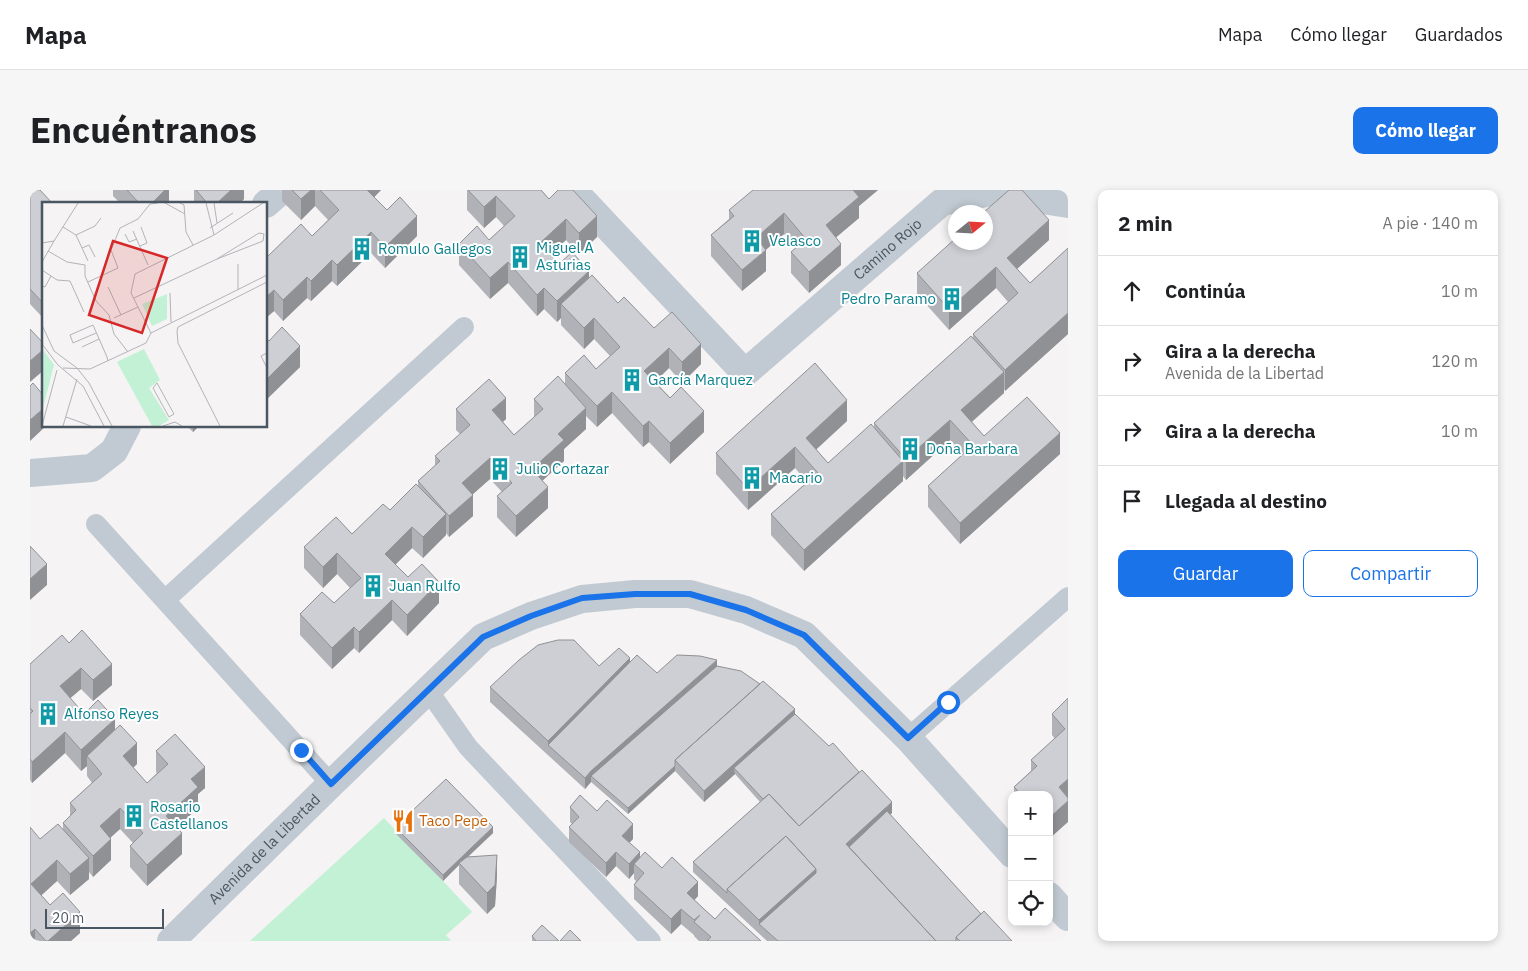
<!DOCTYPE html>
<html lang="es">
<head>
<meta charset="utf-8">
<style>
	body { margin:0; font-family:"IBM Plex Sans",sans-serif; background:#f6f6f6; color:#202124 }
	.controls { position:absolute; right:15px; bottom:15px; display:grid; overflow:hidden; border-radius:10px; box-shadow:0 2px 8px #0003 }
	.controls button { width:45px; height:45px; display:grid; place-items:center; padding:0; border:0; border-bottom:1px solid #e0e0e0; background:#fff; color:#202124; font:25px sans-serif }
	.compass { position:absolute; left:918px; top:15px; width:45px; height:45px; border-radius:50%; background:#fff; box-shadow:0 2px 8px #0003; rotate:72deg }
	.scale { position:absolute; left:15px; bottom:12px; width:119px; box-sizing:border-box; padding-left:5px; border:2px solid #4a5661; border-top:0; font-size:14px; line-height:18px; white-space:nowrap; color:#4a5661; -webkit-text-stroke:4px #fff; paint-order:stroke }
	.stop { position:absolute; width:15px; height:15px; margin:-11px; border:4px solid #1a73e8; border-radius:50%; background:#fff }
	.stop.end { background:#1a73e8; border-color:#fff; box-shadow:0 1px 5px #0008 }
	.list { margin:0; padding:0; list-style:none }
	h2 { display:flex; justify-content:space-between; align-items:center; height:65px; margin:0; padding:0 20px; font-size:21px }
	h2 small { font-size:16px; font-weight:400; color:#757577 }
	.list li { display:grid; grid-template-columns:32px 1fr auto; gap:15px; align-items:center; box-sizing:border-box; height:70px; padding:0 20px; border-top:1px solid #e0e0e0 }
	.list b { display:block; font-size:19px; white-space:nowrap }
	.list p { margin:0; font-size:16px; white-space:nowrap; color:#757577 }
	.list em { font-size:16px; font-style:normal; color:#757577 }
	.actions { display:flex; gap:10px; padding:15px 20px }
	.actions a { flex:1; padding:11px 0; border:1px solid #1a73e8; border-radius:10px; text-align:center; font-size:18px; color:#1a73e8 }
	.actions .main { background:#1a73e8; color:#fff }
	.icon { flex:none; width:28px; height:28px; fill:none; stroke:currentColor; stroke-width:2; stroke-linecap:round; stroke-linejoin:round }
	.map { position:relative; flex:none; width:1038px; height:751px; overflow:hidden; border-radius:10px }
	header { display:flex; align-items:center; gap:30px; box-sizing:border-box; height:70px; padding:0 25px; background:#fff; border-bottom:1px solid #e0e0e0 }
	header strong { font-size:24px }
	nav { display:flex; gap:28px; margin-inline-start:auto; font-size:18px }
	.intro { display:flex; align-items:center; justify-content:space-between; box-sizing:border-box; height:120px; padding:0 30px }
	h1 { margin:0; font-size:35px }
	.button { padding:12px 22px; border-radius:10px; background:#1a73e8; color:#fff; font-size:18px; font-weight:700 }
	main { display:flex; gap:30px; padding:0 30px }
	aside { flex:1; background:#fff; border-radius:10px; box-shadow:0 2px 8px #0003 }
	.map>svg:first-child { display:block }
	.green { fill:#c3f1d5 }
	.lines { fill:none; stroke-linecap:round; stroke-linejoin:round }
	.service { stroke:#c1cad2; stroke-width:20 }
	.pedestrian { stroke:#c1cad2; stroke-width:28 }
	.tertiary { stroke:#c1cad2; stroke-width:28 }
	.wall { fill:#b0b2b7 }
	.shaded-wall { fill:#909195 }
	.building { fill:#cdcfd5; stroke:#909195 }
	.route { stroke:#1a73e8; stroke-width:6 }
	.labels { text-anchor:middle; stroke-width:4; stroke-linejoin:round; paint-order:stroke }
	.culture-label { font-size:15px; fill:#0d838f; stroke:#fff; text-anchor:start }
	.street-label { font-size:15px; fill:#4a5661; stroke:#fff }
	.food-label { font-size:15px; fill:#c56008; stroke:#fff; text-anchor:start }
	.inset-road { fill:none; stroke:#b1b4b9; stroke-width:1 }
	.view { fill:#d62828; fill-opacity:0.15; stroke:#d62828; stroke-width:2.5 }
	.inset-edge { fill:none; stroke:#4a5661; stroke-width:2.5 }
</style>
</head>
<body>
<header>
<strong>Mapa</strong>
<nav><a>Mapa</a><a>Cómo llegar</a><a>Guardados</a></nav>
</header>
<div class="intro"><h1>Encuéntranos</h1><a class="button">Cómo llegar</a></div>
<main>
<div class="map">
<svg width="1038" height="751" viewBox="0 0 1038 751">
	<rect width="100%" height="100%" fill="#f5f3f3"/>
	<path class="green" d="M 354,628 L 442,722 L 416,745 L 421,751 L 220,751 Z"/>
	<g class="lines">
		<path class="service" d="M 66,334 L 301,594
			M 135,410 L 434,137
			M 398,500 L 438,557 L 621,751
			M 878,548 L 1038,407"/>
		<g class="pedestrian">
			<path id="s1" d="M 543,0 L 715,183 L 912,12 L 961,2 L 1038,14"/>
			<path d="M 236,14 L 252,0"/>
			<path d="M 0,283 L 62,278 L 84,261 L 97,236"/>
		</g>
		<g class="tertiary">
			<path d="M 1019,706 L 1038,727"/>
			<path id="s2" d="M 141,751 L 301,594 L 453,447 L 501,426 L 552,409 L 605,404 L 660,404 L 716,420 L 774,445 L 878,548 L 982,664"/>
		</g>
	</g>
	<path class="wall" d="M 0,0 L 14,14 L 14,129 L 0,114 Z
		M 83,0 L 139,0 L 139,14 L 91,14 L 83,6 Z
		M 164,0 L 214,0 L 214,9 L 209,14 L 164,14 Z
		M 252,0 L 351,0 L 344,7 L 357,20 L 387,46 L 355,78 L 341,63 L 307,96 L 302,91 L 281,111 L 277,108 L 253,131 L 244,121 L 236,128 L 236,68 L 282,46 L 298,30 L 285,16 L 271,30 L 252,11 Z
		M 437,0 L 511,0 L 519,9 L 567,47 L 549,64 L 536,50 L 520,64 L 529,74 L 559,88 L 588,113 L 624,138 L 671,174 L 652,193 L 639,178 L 625,192 L 674,242 L 640,274 L 619,252 L 613,257 L 582,223 L 567,237 L 556,226 L 556,239 L 534,259 L 534,271 L 512,291 L 518,318 L 486,347 L 467,327 L 467,306 L 472,302 L 460,289 L 442,304 L 443,326 L 419,347 L 416,343 L 416,345 L 393,368 L 382,358 L 365,375 L 378,387 L 409,413 L 377,446 L 362,430 L 329,463 L 324,458 L 302,479 L 270,445 L 270,424 L 304,413 L 320,398 L 307,384 L 293,398 L 274,378 L 274,357 L 322,344 L 360,320 L 388,295 L 388,291 L 405,276 L 405,266 L 430,244 L 426,240 L 426,219 L 476,229 L 473,232 L 484,245 L 504,227 L 504,209 L 535,194 L 535,183 L 566,179 L 580,166 L 564,149 L 554,159 L 531,135 L 531,128 L 527,132 L 514,119 L 507,126 L 478,93 L 460,109 L 429,75 L 429,54 L 459,50 L 474,36 L 466,27 L 454,38 L 437,20 Z
		M 780,0 L 848,0 L 829,16 L 829,28 L 806,47 L 811,75 L 779,103 L 761,83 L 761,62 L 766,58 L 754,44 L 736,60 L 736,81 L 712,101 L 681,66 L 681,45 L 699,29 L 699,20 Z
		M 1019,50 L 987,79 L 1000,93 L 1038,58 L 1038,144 L 975,201 L 974,199 L 974,203 L 942,232 L 954,246 L 1030,264 L 930,354 L 898,317 L 898,296 L 933,264 L 920,250 L 876,290 L 873,286 L 873,291 L 774,381 L 741,345 L 741,324 L 777,292 L 765,278 L 718,320 L 686,284 L 686,263 L 817,231 L 786,259 L 798,273 L 844,237 L 844,233 L 943,147 L 943,144 L 978,112 L 966,98 L 919,140 L 887,104 L 887,83 Z
		M 236,148 L 270,177 L 238,208 L 236,207 Z
		M 157,236 L 169,236 L 163,242 Z
		M 39,453 L 82,495 L 63,511 L 51,499 L 40,508 L 54,524 L 85,540 L 107,574 L 103,578 L 117,593 L 127,583 L 126,582 L 126,561 L 175,598 L 168,604 L 168,618 L 147,637 L 152,664 L 117,696 L 100,677 L 100,656 L 103,653 L 90,639 L 80,648 L 81,670 L 63,687 L 59,682 L 59,689 L 40,705 L 27,691 L 11,705 L 20,715 L 50,743 L 41,751 L 0,751 L 10,649 L 33,639 L 33,633 L 40,626 L 40,613 L 62,593 L 57,586 L 57,576 L 51,581 L 35,563 L 2,593 L 0,590 L 0,474 Z
		M 600,472 L 627,483 L 687,476 L 765,524 L 862,623 L 860,625 L 951,724 L 982,751 L 737,751 L 663,682 L 663,672 L 730,612 L 705,584 L 674,612 L 645,581 L 598,624 L 561,592 L 555,599 L 460,512 L 460,497 L 569,476 Z
		M 1038,508 L 1038,632 L 1019,605 L 984,605 L 984,597 L 1001,581 L 1001,570 L 1025,549 L 1022,545 L 1022,524 Z
		M 540,617 L 567,621 L 603,649 L 599,653 L 610,668 L 632,678 L 668,706 L 664,710 L 685,729 L 731,751 L 669,751 L 664,746 L 664,745 L 651,734 L 641,744 L 604,709 L 604,695 L 606,691 L 604,689 L 604,683 L 599,689 L 586,676 L 576,687 L 539,652 L 539,637 L 542,634 L 540,632 Z
		M 365,637 L 463,643 L 438,667 L 467,686 L 465,716 L 457,724 L 429,694 L 429,675 L 413,691 L 365,643 Z
		M 502,746 L 529,751 L 502,751 Z"/>
	<path class="shaded-wall" d="M 135,0 L 139,0 L 139,14 L 121,14 Z
		M 201,0 L 214,0 L 214,9 L 209,14 L 186,14 Z
		M 281,0 L 285,0 L 285,16 L 271,30 L 271,9 Z
		M 334,0 L 351,0 L 334,18 Z
		M 823,0 L 848,0 L 829,16 L 829,28 L 796,56 L 796,35 Z
		M 466,6 L 466,27 L 454,38 L 454,17 Z
		M 754,23 L 754,44 L 726,68 L 726,48 Z
		M 387,26 L 387,46 L 355,78 L 355,57 Z
		M 567,26 L 567,47 L 549,64 L 549,43 Z
		M 536,29 L 536,50 L 510,74 L 510,53 Z
		M 1019,30 L 1019,50 L 977,88 L 977,68 Z
		M 341,42 L 341,63 L 307,96 L 307,75 Z
		M 811,54 L 811,75 L 779,103 L 779,82 Z
		M 736,60 L 736,81 L 712,101 L 712,80 Z
		M 302,70 L 302,91 L 281,111 L 281,91 Z
		M 478,72 L 478,93 L 460,109 L 460,88 Z
		M 966,77 L 966,98 L 919,140 L 919,119 Z
		M 559,81 L 559,102 L 531,114 L 531,128 L 527,132 L 527,111 Z
		M 277,87 L 277,108 L 253,131 L 253,110 Z
		M 514,98 L 514,119 L 507,126 L 507,105 Z
		M 244,100 L 244,121 L 236,128 L 236,107 Z
		M 1038,123 L 1038,144 L 975,201 L 975,180 Z
		M 564,128 L 564,149 L 554,159 L 554,138 Z
		M 671,154 L 671,174 L 652,193 L 652,172 Z
		M 270,156 L 270,177 L 238,208 L 238,188 Z
		M 639,158 L 639,178 L 614,202 L 614,181 Z
		M 14,159 L 14,180 L 0,192 L 0,171 Z
		M 974,182 L 974,203 L 931,241 L 931,220 Z
		M 582,202 L 582,223 L 567,237 L 567,216 Z
		M 476,208 L 476,229 L 462,241 L 462,220 Z
		M 817,210 L 817,231 L 776,269 L 776,248 Z
		M 14,218 L 14,236 L 16,236 L 0,251 L 0,230 Z
		M 556,218 L 556,239 L 534,259 L 534,271 L 502,300 L 502,279 L 528,244 Z
		M 674,221 L 674,242 L 640,274 L 640,253 Z
		M 920,230 L 920,250 L 876,290 L 876,269 Z
		M 619,231 L 619,252 L 613,257 L 613,236 Z
		M 163,236 L 169,236 L 163,242 Z
		M 1030,243 L 1030,264 L 930,354 L 930,333 Z
		M 765,257 L 765,278 L 718,320 L 718,299 Z
		M 460,268 L 460,289 L 432,314 L 432,293 Z
		M 873,271 L 873,291 L 774,381 L 774,360 Z
		M 518,297 L 518,318 L 486,347 L 486,326 Z
		M 443,305 L 443,326 L 419,347 L 419,326 Z
		M 416,324 L 416,345 L 393,368 L 393,347 Z
		M 382,337 L 382,358 L 355,385 L 355,364 Z
		M 307,363 L 307,384 L 293,398 L 293,377 Z
		M 17,374 L 17,395 L 0,410 L 0,389 Z
		M 409,392 L 409,413 L 377,446 L 377,425 Z
		M 362,410 L 362,430 L 329,463 L 329,442 Z
		M 324,437 L 324,458 L 302,479 L 302,458 Z
		M 600,468 L 600,483 L 518,555 L 518,551 Z
		M 687,470 L 687,481 L 561,586 L 561,592 L 555,599 L 555,588 L 561,581 Z
		M 82,474 L 82,495 L 63,511 L 63,490 Z
		M 51,478 L 51,499 L 30,517 L 30,496 Z
		M 765,519 L 765,530 L 704,578 L 705,584 L 674,612 L 674,601 Z
		M 85,529 L 85,550 L 57,566 L 57,576 L 51,581 L 51,560 Z
		M 35,542 L 35,563 L 2,593 L 2,572 Z
		M 107,553 L 107,574 L 93,587 L 93,566 Z
		M 645,576 L 645,581 L 598,624 L 598,618 Z
		M 175,577 L 175,598 L 168,604 L 168,618 L 136,647 L 136,626 L 161,589 Z
		M 1038,589 L 1038,610 L 1029,597 Z
		M 1038,611 L 1038,632 L 1019,649 L 1019,628 Z
		M 862,612 L 862,623 L 819,662 L 816,654 Z
		M 90,618 L 90,639 L 70,657 L 70,636 Z
		M 603,634 L 603,649 L 592,660 L 592,646 Z
		M 463,637 L 463,643 L 430,674 L 429,673 L 429,675 L 413,691 L 413,685 Z
		M 152,643 L 152,664 L 117,696 L 117,675 Z
		M 81,649 L 81,670 L 63,687 L 63,666 Z
		M 586,662 L 586,676 L 576,687 L 576,673 Z
		M 610,662 L 610,677 L 604,674 L 604,683 L 599,689 L 599,674 Z
		M 467,665 L 467,686 L 465,716 L 457,724 L 457,703 Z
		M 59,668 L 59,689 L 40,705 L 40,684 Z
		M 27,670 L 27,691 L 1,715 L 1,694 Z
		M 786,679 L 786,694 L 729,734 L 729,730 Z
		M 668,692 L 668,706 L 657,718 L 657,703 Z
		M 651,719 L 651,734 L 641,744 L 641,729 Z
		M 50,722 L 50,743 L 41,751 L 18,751 Z
		M 5,739 L 5,751 L 0,751 L 0,743 Z"/>
	<path class="building" d="M 0,0 L 10,0 L 23,14 L 14,14 L 14,114 L 0,99 Z
		M 97,0 L 135,0 L 121,14 L 110,14 Z
		M 166,0 L 201,0 L 186,14 L 178,14 Z
		M 262,0 L 281,0 L 271,9 Z
		M 290,0 L 337,0 L 357,20 L 370,7 L 387,26 L 355,57 L 341,42 L 307,75 L 302,70 L 281,91 L 277,87 L 253,110 L 244,100 L 236,107 L 236,68 L 271,34 L 282,46 L 309,20 Z
		M 438,0 L 511,0 L 519,9 L 528,0 L 543,0 L 567,26 L 549,43 L 536,29 L 510,53 L 529,74 L 542,62 L 559,81 L 527,111 L 514,98 L 507,105 L 478,72 L 460,88 L 429,54 L 447,36 L 459,50 L 485,26 L 466,6 L 454,17 Z
		M 723,0 L 823,0 L 829,7 L 796,35 L 811,54 L 779,82 L 761,62 L 776,49 L 754,23 L 726,48 L 736,60 L 712,80 L 681,45 L 704,26 L 699,20 Z
		M 979,0 L 992,0 L 1019,30 L 977,68 L 1000,93 L 1038,58 L 1038,123 L 975,180 L 943,144 L 988,103 L 966,77 L 919,119 L 887,83 L 926,48 L 926,52 L 956,52 L 956,22 L 954,22 Z
		M 562,85 L 588,113 L 594,107 L 624,138 L 642,122 L 671,154 L 652,172 L 639,158 L 614,181 L 640,208 L 651,197 L 674,221 L 640,253 L 619,231 L 613,236 L 582,202 L 567,216 L 535,183 L 554,165 L 566,179 L 590,157 L 564,128 L 554,138 L 531,114 Z
		M 252,137 L 270,156 L 238,188 L 236,186 L 236,148 L 239,151 Z
		M 0,139 L 14,154 L 14,159 L 0,171 Z
		M 941,146 L 974,182 L 931,220 L 954,246 L 997,207 L 1030,243 L 930,333 L 898,296 L 943,255 L 920,230 L 876,269 L 844,233 Z
		M 785,173 L 817,210 L 776,248 L 798,273 L 841,234 L 873,271 L 774,360 L 741,324 L 788,283 L 765,257 L 718,299 L 686,263 Z
		M 528,186 L 556,218 L 528,244 L 534,250 L 502,279 L 518,297 L 486,326 L 467,306 L 482,293 L 460,268 L 432,293 L 443,305 L 419,326 L 388,291 L 410,271 L 405,266 L 440,235 L 426,219 L 459,189 L 476,208 L 462,220 L 484,245 L 513,219 L 504,209 Z
		M 3,193 L 14,206 L 14,218 L 0,230 L 0,196 Z
		M 386,294 L 416,324 L 393,347 L 382,337 L 355,364 L 378,387 L 392,374 L 409,392 L 377,425 L 362,410 L 329,442 L 324,437 L 302,458 L 270,424 L 292,402 L 304,413 L 331,388 L 307,363 L 293,377 L 274,357 L 306,327 L 322,344 L 353,314 L 360,320 Z
		M 0,356 L 17,374 L 0,389 Z
		M 52,440 L 82,474 L 63,490 L 51,478 L 30,496 L 54,524 L 68,510 L 85,529 L 51,560 L 35,542 L 2,572 L 0,569 L 0,524 L 3,521 L 0,518 L 0,474 L 32,445 L 39,453 Z
		M 528,450 L 544,450 L 569,476 L 589,458 L 600,468 L 518,551 L 460,497 L 489,470 L 508,455 Z
		M 607,465 L 627,483 L 647,465 L 670,466 L 687,470 L 561,581 L 555,588 L 518,555 Z
		M 687,476 L 711,481 L 730,494 L 645,570 L 645,576 L 598,618 L 561,586 Z
		M 733,491 L 765,519 L 674,601 L 645,570 Z
		M 1038,508 L 1038,589 L 1029,597 L 1038,608 L 1038,611 L 1019,628 L 1019,605 L 992,605 L 984,597 L 1007,576 L 1001,570 L 1035,539 L 1022,524 Z
		M 765,524 L 799,556 L 803,553 L 829,582 L 769,636 L 739,604 L 733,609 L 704,578 Z
		M 90,535 L 107,553 L 93,566 L 117,593 L 138,574 L 126,561 L 145,544 L 175,577 L 161,589 L 168,597 L 136,626 L 152,643 L 117,675 L 100,656 L 113,643 L 90,618 L 70,636 L 81,649 L 63,666 L 33,633 L 46,620 L 40,613 L 72,584 L 57,566 Z
		M 832,580 L 862,612 L 816,654 L 906,751 L 748,751 L 729,734 L 786,683 L 786,679 L 756,646 L 697,699 L 697,703 L 663,672 L 739,604 L 769,636 Z
		M 416,589 L 463,637 L 413,685 L 365,637 Z
		M 550,605 L 567,621 L 577,610 L 603,634 L 592,646 L 610,662 L 599,674 L 586,662 L 576,673 L 539,637 L 549,627 L 540,617 Z
		M 857,621 L 951,724 L 926,747 L 926,751 L 906,751 L 819,657 Z
		M 28,634 L 59,668 L 40,684 L 27,670 L 1,694 L 20,715 L 33,703 L 50,722 L 18,751 L 16,751 L 5,739 L 0,743 L 0,637 L 10,649 Z
		M 756,646 L 786,679 L 729,730 L 697,699 Z
		M 615,662 L 632,678 L 642,667 L 668,692 L 657,703 L 675,720 L 685,729 L 695,718 L 731,751 L 677,751 L 681,747 L 664,732 L 670,725 L 664,730 L 651,719 L 641,729 L 604,695 L 614,683 L 604,674 Z
		M 467,665 L 465,695 L 457,703 L 429,673 L 437,667 Z
		M 954,721 L 982,751 L 930,751 L 926,747 Z
		M 512,735 L 529,751 L 506,751 L 502,746 Z
		M 540,740 L 551,751 L 530,751 Z"/>
	<g class="lines">
		<path class="route" d="M 271,560 L 301,594 L 453,447 L 501,426 L 552,408 L 605,404 L 660,404 L 716,420 L 774,445 L 878,548 L 918,512"/>
	</g>
	<defs>
		<symbol id="building-bare" viewBox="-9 -9 18 18"><path d="M-4-6H4V6H1V3H-1V6H-4ZM-2.5-4.3h1.7v1.8h-1.7ZM.8-4.3h1.7v1.8H.8ZM-2.5-1h1.7V.8h-1.7ZM.8-1h1.7V.8H.8Z" fill="#0f9aa8" stroke="#fff" stroke-width="2.5" paint-order="stroke"/></symbol>
		<symbol id="restaurant-bare" viewBox="-9 -9 18 18"><path d="M-5-6h1v4h1v-4h1v4h1v-4h1v5L-1.5 .5V6h-2V.5L-5-1ZM5-6V6H3V1.5H1.5Q1.5-4 5-6Z" fill="#e8710a" stroke="#fff" stroke-width="2.5" paint-order="stroke"/></symbol>
	</defs>
	<g fill-rule="evenodd">
		<use href="#building-bare" x="706" y="35" width="32" height="32"/>
		<use href="#building-bare" x="316" y="43" width="32" height="32"/>
		<use href="#building-bare" x="474" y="51" width="32" height="32"/>
		<use href="#building-bare" x="906" y="93" width="32" height="32"/>
		<use href="#building-bare" x="586" y="174" width="32" height="32"/>
		<use href="#building-bare" x="864" y="243" width="32" height="32"/>
		<use href="#building-bare" x="454" y="263" width="32" height="32"/>
		<use href="#building-bare" x="706" y="272" width="32" height="32"/>
		<use href="#building-bare" x="327" y="380" width="32" height="32"/>
		<use href="#building-bare" x="2" y="508" width="32" height="32"/>
		<use href="#building-bare" x="88" y="610" width="32" height="32"/>
		<use href="#restaurant-bare" x="357" y="615" width="32" height="32"/>
	</g>
	<g class="labels">
		<g class="culture-label">
			<text x="739" y="56">Velasco</text>
			<text x="506" y="63">Miguel A<tspan x="506" dy="17">Asturias</tspan></text>
			<text x="348" y="64">Romulo Gallegos</text>
			<text x="906" y="114" text-anchor="end">Pedro Paramo</text>
			<text x="618" y="195">García Marquez</text>
			<text x="896" y="264">Doña Barbara</text>
			<text x="486" y="284">Julio Cortazar</text>
			<text x="739" y="293">Macario</text>
			<text x="359" y="401">Juan Rulfo</text>
			<text x="34" y="529">Alfonso Reyes</text>
			<text x="120" y="622">Rosario<tspan x="120" dy="17">Castellanos</tspan></text>
		</g>
		<g class="street-label">
			<text dy="5" stroke="none"><textPath href="#s1" startOffset="440">Camino Rojo</textPath></text>
			<text dy="5" stroke="none"><textPath href="#s2" startOffset="131">Avenida de la Libertad</textPath></text>
		</g>
		<g class="food-label">
			<text x="389" y="636">Taco Pepe</text>
		</g>
	</g>
	<g transform="translate(12 12)">
		<rect width="225" height="225" fill="#f5f3f3"/>
		<path d="M 125,92 L 125,117 L 110,124 L 100,102 ZM 0,146 L 12,163 L 0,210 ZM 102,147 L 118,178 L 107,186 L 127,218 L 117,224 L 110,224 L 75,160 Z" fill="#c3f1d5"/>
		<path class="inset-road" d="M 123,1 L 143,12M 138,1 L 142,3 L 144,30 L 151,43M 164,1 L 172,33M 172,1 L 175,21M 21,25 L 34,33M 168,26 L 191,11M 91,29 L 106,63M 83,32 L 87,40 L 95,37M 34,33 L 53,24 L 59,16M 34,33 L 46,59M 0,41 L 12,39 L 36,1M 98,44 L 105,41 L 99,25M 40,46 L 47,43 L 53,55M 6,49 L 25,60 L 43,63 L 43,74 L 54,99 L 67,113 L 72,132 L 86,150M 0,60 L 12,39M 0,68 L 15,78 L 28,79 L 42,110M 46,80 L 76,66 L 69,48 L 78,26 L 96,17 L 108,2 L 116,1M 0,84 L 3,85 L 9,74M 66,85 L 79,113M 196,88 L 196,62M 128,91 L 129,120M 92,96 L 175,57 L 217,31 L 222,32 L 221,39 L 175,57M 72,116 L 96,105M 0,123 L 12,149 L 35,166 L 47,181 L 70,224M 54,131 L 31,141 L 28,133 L 51,123 L 65,155 L 66,159M 109,131 L 225,73M 0,142 L 16,163 L 41,184 L 62,224M 40,145 L 57,137M 225,151 L 219,154 L 225,166M 21,166 L 48,167 L 104,141 L 109,131 L 89,91 L 93,72 L 172,33 L 221,1M 115,181 L 132,212 L 127,215 L 111,186 ZM 24,215 L 49,224M 0,224 L 15,168M 21,224 L 35,177M 121,224 L 133,220 L 140,224M 178,224 L 136,141 L 135,129 L 136,125 L 225,80"/>
		<path class="view" d="M 71,39 L 125,56 L 100,131 L 47,113 Z"/>
		<rect width="225" height="225" class="inset-edge"/>
	</g>
</svg>
<div class="controls">
<button>+</button>
<button>−</button>
<button><svg class="icon" aria-label="locate" viewBox="0 0 24 24"><circle cx="12" cy="12" r="6"/><path d="M12 2v4M12 18v4M2 12h4M18 12h4"/></svg></button>
</div>
<svg class="compass" viewBox="-18 -18 36 36"><path d="M0-13l5 13h-10z" fill="#e53935"/><path d="M0 13l5-13h-10z" fill="#757577"/></svg>
<div class="scale">20 m</div>
<div class="stop" style="left:918px;top:512px"></div>
<div class="stop end" style="left:271px;top:560px"></div>
</div>
<aside>
<h2>2 min<small>A pie · 140 m</small></h2>
<ul class="list">
<li><svg class="icon" aria-label="ahead" viewBox="0 0 24 24"><path d="M12 20V5M6 11l6-6 6 6"/></svg><div><b>Continúa</b></div><em>10 m</em></li>
<li><svg class="icon" aria-label="right" viewBox="0 0 24 24"><path d="M7 20v-9h11M14 6l5 5-5 5"/></svg><div><b>Gira a la derecha</b><p>Avenida de la Libertad</p></div><em>120 m</em></li>
<li><svg class="icon" aria-label="right" viewBox="0 0 24 24"><path d="M7 20v-9h11M14 6l5 5-5 5"/></svg><div><b>Gira a la derecha</b></div><em>10 m</em></li>
<li><svg class="icon" aria-label="arrive" viewBox="0 0 24 24"><path d="M6 21V4h12l-3 4 3 4H6"/></svg><div><b>Llegada al destino</b></div></li>
</ul>
<div class="actions"><a class="main">Guardar</a><a>Compartir</a></div>
</aside>
</main>
</body>
</html>
